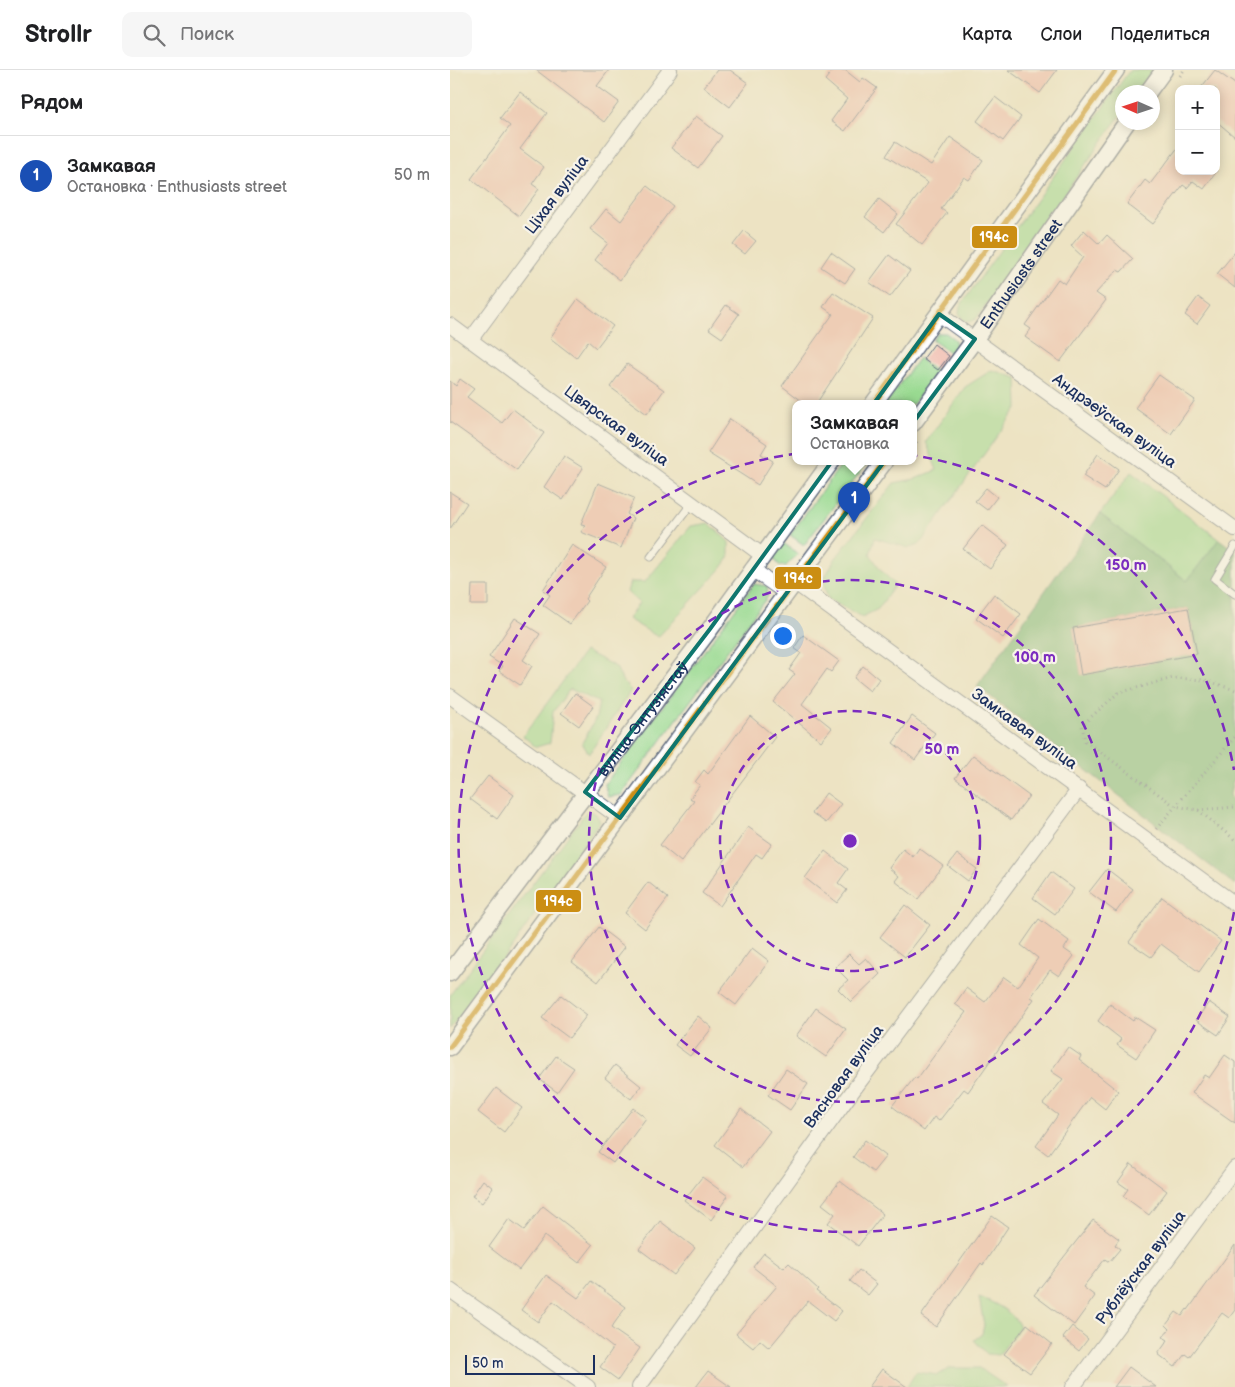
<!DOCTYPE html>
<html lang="ru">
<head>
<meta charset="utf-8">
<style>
	body { margin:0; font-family:"Balsamiq Sans",sans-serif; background:#f6f6f6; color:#202124 }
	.controls { position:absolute; right:15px; top:15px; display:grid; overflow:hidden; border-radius:10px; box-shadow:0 2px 12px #0003 }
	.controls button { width:45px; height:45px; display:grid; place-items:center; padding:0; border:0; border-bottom:1px solid #e0e0e0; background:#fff; color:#202124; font:25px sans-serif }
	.compass { position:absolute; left:665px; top:15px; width:45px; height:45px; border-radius:50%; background:#fff; box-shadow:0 2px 12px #0003; rotate:273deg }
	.scale { position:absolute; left:15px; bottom:12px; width:130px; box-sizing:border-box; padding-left:5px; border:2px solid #1b2f5e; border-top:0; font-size:14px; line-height:18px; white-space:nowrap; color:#1b2f5e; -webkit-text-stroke:4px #f7f3e8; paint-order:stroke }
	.you { position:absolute; left:332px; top:565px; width:18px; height:18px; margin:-12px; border:4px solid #fff; border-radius:50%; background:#1a73e8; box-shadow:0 0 0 8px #1a73e833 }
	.badge { display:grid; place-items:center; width:32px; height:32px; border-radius:50%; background:#d1495b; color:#fff; font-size:16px; font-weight:700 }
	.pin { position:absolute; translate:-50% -41px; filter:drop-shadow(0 1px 2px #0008) }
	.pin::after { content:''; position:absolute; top:26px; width:18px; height:15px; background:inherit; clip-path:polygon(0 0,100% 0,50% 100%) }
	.popup { position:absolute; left:342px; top:330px; width:125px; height:65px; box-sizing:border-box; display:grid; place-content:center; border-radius:10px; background:#fff; filter:drop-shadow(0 1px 4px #0005); font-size:16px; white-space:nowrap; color:#757577 }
	.popup b { font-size:19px; color:#202124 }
	.popup::after { content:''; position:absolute; left:50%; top:100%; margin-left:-10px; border:10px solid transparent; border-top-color:#fff }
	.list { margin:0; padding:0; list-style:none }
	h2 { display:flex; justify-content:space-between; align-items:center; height:65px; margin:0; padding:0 20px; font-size:21px }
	h2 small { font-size:16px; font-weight:400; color:#757577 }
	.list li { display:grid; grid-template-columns:32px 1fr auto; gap:15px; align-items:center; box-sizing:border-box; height:80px; padding:0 20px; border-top:1px solid #e0e0e0 }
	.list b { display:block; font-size:19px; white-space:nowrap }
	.list p { margin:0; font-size:16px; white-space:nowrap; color:#757577 }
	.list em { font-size:16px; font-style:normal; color:#757577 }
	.icon { flex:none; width:28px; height:28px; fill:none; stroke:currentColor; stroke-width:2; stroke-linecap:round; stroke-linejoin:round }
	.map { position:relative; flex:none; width:785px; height:1317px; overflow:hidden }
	header { display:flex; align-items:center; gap:30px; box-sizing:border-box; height:70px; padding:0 25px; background:#fff; border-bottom:1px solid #e0e0e0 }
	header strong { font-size:24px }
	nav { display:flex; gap:28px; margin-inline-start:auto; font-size:18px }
	.search { width:350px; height:45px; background:#f6f6f6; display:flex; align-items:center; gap:12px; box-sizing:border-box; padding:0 18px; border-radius:10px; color:#757577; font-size:19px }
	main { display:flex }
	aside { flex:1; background:#fff }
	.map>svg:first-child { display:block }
	.green { fill:#99da91; stroke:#5a8478 }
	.forest { fill:#7aba7b; stroke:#4a746c; fill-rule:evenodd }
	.building { fill:#f0b1a4 }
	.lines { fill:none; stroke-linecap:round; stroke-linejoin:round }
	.service-casing { stroke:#646e81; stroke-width:9 }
	.minor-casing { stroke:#646e81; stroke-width:16 }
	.tertiary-casing { stroke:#646e81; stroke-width:19 }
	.path { stroke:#646e81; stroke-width:3; stroke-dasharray:1 4; stroke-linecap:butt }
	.service { stroke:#fff; stroke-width:7 }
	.minor { stroke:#fff; stroke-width:14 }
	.tertiary { stroke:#fff; stroke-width:16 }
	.bus-1-casing { stroke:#f7f3e8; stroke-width:9 }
	.bus-1 { stroke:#cb8e13; stroke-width:5 }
	.marked { fill:none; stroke:#0f766e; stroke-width:4; stroke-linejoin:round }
	.ring { fill:none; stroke:#7b2cbf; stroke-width:2.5; stroke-dasharray:9 6 }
	.labels { text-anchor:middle; stroke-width:4.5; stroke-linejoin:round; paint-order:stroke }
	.street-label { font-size:16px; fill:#1b2f5e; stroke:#f7f3e8 }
	.centre { fill:#7b2cbf; stroke:#f7f3e8; stroke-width:2.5 }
	.ring-label { font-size:15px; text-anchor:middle; font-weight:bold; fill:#7b2cbf; stroke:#f7f3e8; stroke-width:4.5; stroke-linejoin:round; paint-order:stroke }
	.line-badge { stroke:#f7f3e8; stroke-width:2 }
	.badge-label { font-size:14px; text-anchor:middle; font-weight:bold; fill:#fff }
</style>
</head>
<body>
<header>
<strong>Strollr</strong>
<div class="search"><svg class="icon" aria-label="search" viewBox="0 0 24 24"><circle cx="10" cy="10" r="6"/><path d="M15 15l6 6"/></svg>Поиск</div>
<nav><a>Карта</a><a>Слои</a><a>Поделиться</a></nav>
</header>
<main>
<aside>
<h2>Рядом<small></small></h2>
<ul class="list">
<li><span class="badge" style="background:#1a4fb4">1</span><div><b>Замкавая</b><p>Остановка · Enthusiasts street</p></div><em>50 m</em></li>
</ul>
</aside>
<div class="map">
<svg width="785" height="1317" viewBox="0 0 785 1317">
	<rect width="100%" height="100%" fill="#f7f3e8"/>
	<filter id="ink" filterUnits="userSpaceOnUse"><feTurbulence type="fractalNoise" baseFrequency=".02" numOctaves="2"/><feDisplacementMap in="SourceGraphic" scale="10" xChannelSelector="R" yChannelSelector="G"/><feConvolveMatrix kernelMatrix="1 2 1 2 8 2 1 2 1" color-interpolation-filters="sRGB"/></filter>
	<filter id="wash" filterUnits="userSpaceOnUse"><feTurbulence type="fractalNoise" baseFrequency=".0096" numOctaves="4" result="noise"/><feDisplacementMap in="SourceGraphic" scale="20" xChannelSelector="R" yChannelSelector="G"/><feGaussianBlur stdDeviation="1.12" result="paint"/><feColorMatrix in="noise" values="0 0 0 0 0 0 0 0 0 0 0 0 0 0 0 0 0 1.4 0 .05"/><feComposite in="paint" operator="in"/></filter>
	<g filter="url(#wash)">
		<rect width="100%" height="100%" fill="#ede3c3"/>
		<path class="green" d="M 680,0 L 703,0 L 687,22 L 672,22 L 672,43 L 526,249 L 519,252 L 513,250 L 509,243 L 510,236 Z
			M 488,263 L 496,263 L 505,270 L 506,279 L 502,284 L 482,270 Z
			M 469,288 L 487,303 L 463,334 L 435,334 Z
			M 542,300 L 567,308 L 568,337 L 469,475 L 459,478 L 425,468 L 420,484 L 431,500 L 445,515 L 428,539 L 412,547 L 378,529 L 373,511 L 385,489 L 444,413 L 465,409 L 487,400 L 476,372 L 515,317 Z
			M 393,392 L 418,392 L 354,475 L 340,465 Z
			M 681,402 L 769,469 L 737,511 L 650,444 Z
			M 259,453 L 279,472 L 279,488 L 271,499 L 208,567 L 178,549 L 189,533 L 177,522 L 180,512 L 195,512 L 241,456 Z
			M 332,472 L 348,484 L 336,496 L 330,496 L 325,490 L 324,482 Z
			M 304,514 L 317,516 L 318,526 L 171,725 L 158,727 L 155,714 Z
			M 135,581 L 166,597 L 173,612 L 181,620 L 139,684 L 132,673 L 146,648 L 149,632 L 120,619 L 103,642 L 100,673 L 86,677 L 73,666 Z
			M 141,741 L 146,744 L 150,751 L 50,894 L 0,959 L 0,925 L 136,742 Z
			M 529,1227 C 543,1232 564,1242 570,1257 L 549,1285 L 537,1284 L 524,1270 L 532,1264 L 534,1255 Z
			M 500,1298 L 529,1298 L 557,1317 L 457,1317 L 466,1302 L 488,1305 Z"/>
		<path class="forest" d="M 650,444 L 737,511 L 769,469 L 785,481 L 785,710 L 783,711 L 780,724 L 785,740 L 785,815 L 527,616 ZM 738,538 L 746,584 L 631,604 L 623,558 Z"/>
		<g id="blocks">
			<path class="building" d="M 86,0 L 159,0 L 147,16 L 169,32 L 154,52 Z
				M 267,0 L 280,0 L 298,13 L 280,37 L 254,17 Z
				M 383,0 L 395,0 L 410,12 L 413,8 L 427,18 L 395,61 L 381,51 L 397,29 L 375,10 Z
				M 558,0 L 607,0 L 590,23 Z
				M 765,0 L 785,14 L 785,67 L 766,51 L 766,19 L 750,19 Z
				M 70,22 L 97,43 L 70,79 L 94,97 L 82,114 L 89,119 L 69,146 L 21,109 L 60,56 L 50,48 Z
				M 545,27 L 571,47 L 553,71 L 527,51 Z
				M 246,46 L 272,66 L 248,98 L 221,78 Z
				M 500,67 L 533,90 L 519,110 L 514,107 L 491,139 L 497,143 L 472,175 L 446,154 L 478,113 L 436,86 L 445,72 L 481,95 Z
				M 729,76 L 729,101 L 767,101 L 754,119 L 743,111 L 737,118 L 733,115 L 703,154 L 677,134 L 695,110 L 700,114 Z
				M 197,116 L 223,136 L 170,210 L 145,190 L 158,173 L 140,159 L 156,139 L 171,151 Z
				M 429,129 L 448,144 L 434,162 L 415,147 Z
				M 634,160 L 649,174 L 657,165 L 683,189 L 671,202 L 667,200 L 646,223 L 656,230 L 610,292 L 575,267 L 581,259 L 575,255 L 608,209 L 615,214 L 633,187 L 621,176 Z
				M 294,161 L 306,171 L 295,184 L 283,175 Z
				M 381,182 L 405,199 L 395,213 L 371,197 Z
				M 785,182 L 785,218 L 767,204 Z
				M 439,185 L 460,201 L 440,227 L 419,212 Z
				M 383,222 L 423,248 L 366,334 L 356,334 L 332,316 L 383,244 L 373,237 Z
				M 748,227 L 760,236 L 747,254 L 735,245 Z
				M 128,229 L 163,256 L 146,278 L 138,271 L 126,288 L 100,268 Z
				M 276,235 L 289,244 L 272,268 L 259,259 Z
				M 484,274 L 499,286 L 488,300 L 473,289 Z
				M 177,294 L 214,320 L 197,344 L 160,317 Z
				M 709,305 L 745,330 L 721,364 L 685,338 Z
				M 10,309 L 24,319 L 17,327 L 52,353 L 63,339 L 94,363 L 67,400 L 0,352 L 0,311 L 6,316 Z
				M 280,349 L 317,374 L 311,384 L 323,391 L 308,415 L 258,383 Z
				M 648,384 L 669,399 L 655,420 L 633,406 Z
				M 114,386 L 133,398 L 113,430 L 94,417 Z
				M 148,413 L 184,428 L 177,444 L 183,448 L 171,478 L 131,462 L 136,455 L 131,454 Z
				M 536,418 L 547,427 L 537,440 L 525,431 Z
				M 0,422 L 17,433 L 0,459 Z
				M 532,455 L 558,475 L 540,499 L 513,479 Z
				M 122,475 L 156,497 L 135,529 L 137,531 L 120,554 L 93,535 L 100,525 L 93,520 Z
				M 22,515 L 38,515 L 38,535 L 21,535 Z
				M 544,524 L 571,544 L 553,568 L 526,548 Z
				M 738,538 L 747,584 L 631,605 L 623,558 Z
				M 65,548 L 90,564 L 73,590 L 82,596 L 70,615 L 49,601 L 53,596 L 39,587 Z
				M 353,565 L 389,591 L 381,602 L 377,599 L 352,634 L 382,658 L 371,671 L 323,632 L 345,604 L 339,600 L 351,583 L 344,578 Z
				M 413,596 L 429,609 L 420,621 L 404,608 Z
				M 125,623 L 143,636 L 129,656 L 111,643 Z
				M 300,646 L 325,667 L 231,792 L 210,775 L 244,731 L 240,728 L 250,715 L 245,712 L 254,700 L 258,704 Z
				M 462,646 L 485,663 L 465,690 L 443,673 Z
				M 523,685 L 579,726 L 561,750 L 505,708 Z
				M 38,706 L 64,725 L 47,749 L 20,729 Z
				M 376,723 L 391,734 L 376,753 L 362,743 Z
				M 298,757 L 322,774 L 312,788 L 306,784 L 270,836 L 252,823 Z
				M 469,778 L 493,796 L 468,829 L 445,811 L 449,806 L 439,798 L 453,779 L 463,787 Z
				M 375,781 L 398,799 L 388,813 L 397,820 L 387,833 L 355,808 Z
				M 507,784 L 527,799 L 518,811 L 498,796 Z
				M 657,799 L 683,819 L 666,842 L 639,822 Z
				M 601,802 L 624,819 L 605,844 L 583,828 Z
				M 198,812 L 218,828 L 195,859 L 175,843 Z
				M 712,827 L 771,871 L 749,902 L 711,874 L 701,887 L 679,872 Z
				M 455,835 L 480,855 L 455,887 L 430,867 Z
				M 589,849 L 619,871 L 614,879 L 624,886 L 609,906 L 600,900 L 581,927 L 584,929 L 518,1022 L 514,1019 L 489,1051 L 484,1047 L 474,1061 L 442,1036 L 465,1007 L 467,1009 L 516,942 L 505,934 L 516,918 L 535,932 L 554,907 L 568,917 L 588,888 L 571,875 Z
				M 149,857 L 175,877 L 148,912 L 122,892 Z
				M 302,878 L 319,891 L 286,935 L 269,922 Z
				M 399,884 L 409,894 L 416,888 L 430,904 L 401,932 L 388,919 L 398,910 L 385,897 Z
				M 111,925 L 137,945 L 119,968 L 92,948 Z
				M 759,932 L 780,947 L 768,965 L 746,950 Z
				M 660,934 L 683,951 L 685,947 L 705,960 L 686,988 L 667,975 L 671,969 L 648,951 Z
				M 366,938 L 396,959 L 376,987 L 346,966 Z
				M 248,946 L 262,958 L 240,986 L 225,975 Z
				M 618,977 L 631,986 L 629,990 L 668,1021 L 655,1039 L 640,1027 L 598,1085 L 586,1076 L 608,1045 L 593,1034 L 613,1009 L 601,1001 Z
				M 775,985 L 785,992 L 785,1053 L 742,1023 L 754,1005 L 759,1008 Z
				M 106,986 L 124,998 L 107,1022 L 89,1009 Z
				M 165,995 L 191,1016 L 181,1029 L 155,1008 Z
				M 336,999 L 358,1014 L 340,1040 L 318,1025 Z
				M 46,1018 L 72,1038 L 54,1062 L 28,1042 Z
				M 183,1038 L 196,1048 L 163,1093 L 148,1082 Z
				M 291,1039 L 320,1061 L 293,1097 L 265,1075 Z
				M 415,1070 L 436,1086 L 423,1102 L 403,1087 Z
				M 681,1094 L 717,1121 L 699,1145 L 673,1126 L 678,1119 L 668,1112 Z
				M 252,1107 L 278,1126 L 261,1150 L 234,1130 Z
				M 33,1110 L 43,1118 L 32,1133 L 22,1126 Z
				M 390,1111 L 433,1144 L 408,1176 L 378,1153 L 385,1144 L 372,1134 Z
				M 93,1136 L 143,1175 L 129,1193 L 94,1166 L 69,1200 L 39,1177 L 59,1149 L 74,1160 Z
				M 542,1146 L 558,1157 L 533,1195 L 531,1193 L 486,1257 L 471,1246 Z
				M 643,1150 L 669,1169 L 665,1175 L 670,1179 L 659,1192 L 655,1189 L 633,1217 L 645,1226 L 624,1255 L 584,1225 Z
				M 210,1151 L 245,1178 L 224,1205 L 189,1179 Z
				M 785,1175 L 785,1240 L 779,1248 L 772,1243 L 739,1287 L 735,1284 L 725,1297 L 708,1284 L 718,1270 L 713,1267 L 720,1259 L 716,1255 L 726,1242 L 732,1246 L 737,1239 L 738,1240 Z
				M 314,1183 L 334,1198 L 339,1193 L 368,1219 L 366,1221 L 392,1241 L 384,1251 L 358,1231 L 319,1278 L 310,1270 L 303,1278 L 286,1264 L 327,1216 L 303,1197 Z
				M 409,1200 L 427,1214 L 418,1225 L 400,1211 Z
				M 96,1205 L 128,1228 L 141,1211 L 176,1237 L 161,1258 L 190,1278 L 168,1310 L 150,1297 L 163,1278 L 103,1231 L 88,1252 L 71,1240 Z
				M 577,1254 L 602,1274 L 580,1303 L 554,1284 Z
				M 622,1256 L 638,1269 L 629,1281 L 613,1268 Z
				M 679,1297 L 706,1317 L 664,1317 Z
				M 432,1299 L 457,1317 L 419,1317 Z
				M 258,1301 L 281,1317 L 246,1317 Z"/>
		</g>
	</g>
	<g filter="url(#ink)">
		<use href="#blocks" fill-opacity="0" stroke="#646e81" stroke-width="1"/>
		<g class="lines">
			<defs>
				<path id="service" d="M 785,476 L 765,509 L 785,524
					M 201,487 L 242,433"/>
				<path id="minor" d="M 489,244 L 785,459
					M 0,255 L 312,485
					M 21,269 L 220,0
					M 302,499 L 336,523
					M 344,512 L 785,834
					M 0,626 L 170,748
					M 0,1220 L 138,1317
					M 189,1317 L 402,1022 L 629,719
					M 623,1317 L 785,1098"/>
				<g id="tertiary">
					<path d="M 698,22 L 714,0"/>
					<path d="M 423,334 L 666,0"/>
					<path id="s1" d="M 463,353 L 525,269 L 677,52"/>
					<path id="s2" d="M 0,903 L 260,559 L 381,392"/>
					<path d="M 0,977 L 434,392"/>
				</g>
			</defs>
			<use href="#service" class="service-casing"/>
			<use href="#minor" class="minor-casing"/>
			<use href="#tertiary" class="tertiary-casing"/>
			<path class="path" d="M 730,6 L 734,0
				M 463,376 L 469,369
				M 785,620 L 755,610 L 723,608 L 668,623 L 632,655 L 635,671 L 725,736 L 748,740 L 785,770
				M 748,740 L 785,737
				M 706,759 L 785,667"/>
			<use href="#service" class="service"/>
			<use href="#minor" class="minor"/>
			<use href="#tertiary" class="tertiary"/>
			<defs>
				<path id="bus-1" d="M 423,334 L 666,0
					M 0,977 L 434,392"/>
			</defs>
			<use href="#bus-1" class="bus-1-casing"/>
			<use href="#bus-1" class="bus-1"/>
		</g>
	</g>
	<path d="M0 0H785V1317H0ZM 489,244 L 525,269 L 170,748 L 135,722 L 260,559 Z" fill="#ede3c3" fill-opacity=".55" fill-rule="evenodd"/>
	<path class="marked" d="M 489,244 L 525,269 L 170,748 L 135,722 L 260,559 Z"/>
	<g class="ring">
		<circle cx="400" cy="771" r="130"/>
		<circle cx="400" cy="771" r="261"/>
		<path d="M784 842A391 391 0 1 1 784 700"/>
	</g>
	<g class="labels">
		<g class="street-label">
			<text transform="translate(106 124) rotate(-53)" y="6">Ціхая вуліца</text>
			<text dy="6" stroke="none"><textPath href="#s1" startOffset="184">Enthusiasts street</textPath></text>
			<text transform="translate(665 350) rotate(36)" y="6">Андрэеўская вуліца</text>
			<text transform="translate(167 355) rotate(36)" y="6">Цвярская вуліца</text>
			<text dy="6" stroke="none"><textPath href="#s2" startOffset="319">вуліца Энтузіястаў</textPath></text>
			<text transform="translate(575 658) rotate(36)" y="6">Замкавая вуліца</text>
			<text transform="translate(393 1006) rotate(-54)" y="6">Вясновая вуліца</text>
			<text transform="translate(690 1197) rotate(-53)" y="6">Рублёўская вуліца</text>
		</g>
	</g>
	<circle cx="400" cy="771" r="8" class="centre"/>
	<g class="ring-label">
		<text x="676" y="500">150 m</text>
		<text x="585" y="592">100 m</text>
		<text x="492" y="684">50 m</text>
	</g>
	<g class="line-badge">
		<rect x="521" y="155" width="47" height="24" rx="5" fill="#cb8e13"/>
		<rect x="324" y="496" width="48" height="24" rx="5" fill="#cb8e13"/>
		<rect x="85" y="819" width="47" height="24" rx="5" fill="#cb8e13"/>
	</g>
	<g class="badge-label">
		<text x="544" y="172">194с</text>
		<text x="348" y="513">194с</text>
		<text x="108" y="836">194с</text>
	</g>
</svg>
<div class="controls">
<button>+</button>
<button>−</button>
</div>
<svg class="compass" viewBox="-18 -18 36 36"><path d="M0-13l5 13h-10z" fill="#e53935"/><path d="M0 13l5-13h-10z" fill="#757577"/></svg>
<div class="scale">50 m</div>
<div class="you"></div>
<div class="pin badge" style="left:404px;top:453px;background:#1a4fb4">1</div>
<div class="popup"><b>Замкавая</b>Остановка</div>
</div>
</main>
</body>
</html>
